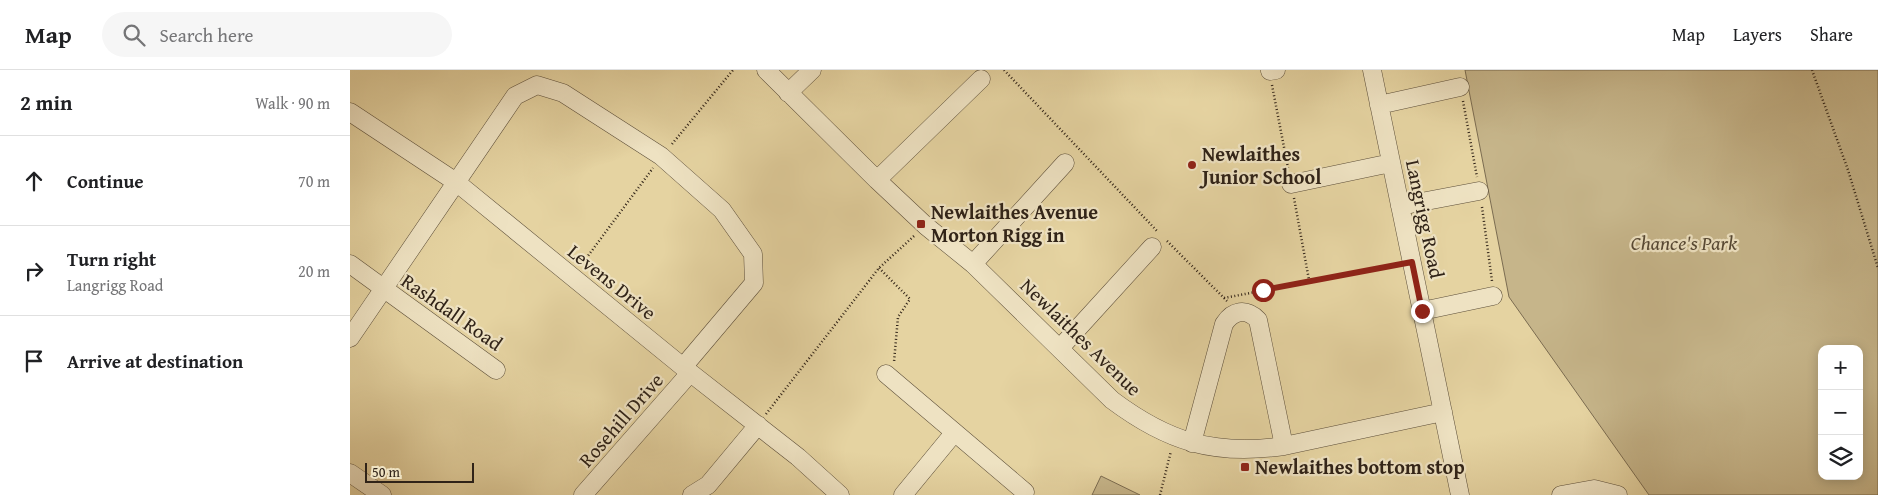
<!DOCTYPE html>
<html lang="en">
<head>
<meta charset="utf-8">
<style>
	body { margin:0; font-family:"Gentium Book Plus",serif; background:#f6f6f6; color:#202124 }
	.controls { position:absolute; right:15px; bottom:15px; display:grid; overflow:hidden; border-radius:10px; box-shadow:0 2px 12px #0003 }
	.controls button { width:45px; height:45px; display:grid; place-items:center; padding:0; border:0; border-bottom:1px solid #e0e0e0; background:#fff; color:#202124; font:25px sans-serif }
	.scale { position:absolute; left:15px; bottom:12px; width:109px; box-sizing:border-box; padding-left:5px; border:2px solid #302318; border-top:0; font-size:14px; line-height:18px; white-space:nowrap; color:#302318; -webkit-text-stroke:4px #eee2c2; paint-order:stroke }
	.stop { position:absolute; width:15px; height:15px; margin:-11px; border:4px solid #8f2418; border-radius:50%; background:#fff }
	.stop.end { background:#8f2418; border-color:#fff; box-shadow:0 1px 5px #0008 }
	.list { margin:0; padding:0; list-style:none }
	h2 { display:flex; justify-content:space-between; align-items:center; height:65px; margin:0; padding:0 20px; font-size:21px }
	h2 small { font-size:16px; font-weight:400; color:#757577 }
	.list li { display:grid; grid-template-columns:32px 1fr auto; gap:15px; align-items:center; box-sizing:border-box; height:90px; padding:0 20px; border-top:1px solid #e0e0e0 }
	.list b { display:block; font-size:19px; white-space:nowrap }
	.list p { margin:0; font-size:16px; white-space:nowrap; color:#757577 }
	.list em { font-size:16px; font-style:normal; color:#757577 }
	.icon { flex:none; width:28px; height:28px; fill:none; stroke:currentColor; stroke-width:2; stroke-linecap:round; stroke-linejoin:round }
	.map { position:relative; flex:none; width:1528px; height:425px; overflow:hidden }
	header { display:flex; align-items:center; gap:30px; box-sizing:border-box; height:70px; padding:0 25px; background:#fff; border-bottom:1px solid #e0e0e0 }
	header strong { font-size:24px }
	nav { display:flex; gap:28px; margin-inline-start:auto; font-size:18px }
	.search { width:350px; height:45px; background:#f6f6f6; display:flex; align-items:center; gap:12px; box-sizing:border-box; padding:0 18px; border-radius:28px; color:#757577; font-size:19px }
	main { display:flex }
	aside { flex:1; background:#fff }
	.map>svg:first-child { display:block }
	.green { fill:#c6b58a; stroke:#7b6c51; fill-rule:evenodd }
	.lines { fill:none; stroke-linecap:round; stroke-linejoin:round }
	.minor-casing { stroke:#5d4f3a; stroke-width:19 }
	.path { stroke:#302318; stroke-width:2.5; stroke-dasharray:1 2.5; stroke-linecap:butt }
	.minor { stroke:#eee2c2; stroke-width:18 }
	.route { stroke:#8f2418; stroke-width:6 }
	.poi-dot { fill:#8f2418; stroke:#eee2c2; stroke-width:2 }
	.labels { text-anchor:middle; stroke-width:4.5; stroke-linejoin:round; paint-order:stroke }
	.poi-label { font-size:20px; font-weight:bold; fill:#302318; stroke:#eee2c2; text-anchor:start }
	.street-label { font-size:20px; fill:#302318; stroke:#eee2c2 }
	.park-label { font-size:20px; font-style:italic; fill:#564834; stroke:#eee2c2 }
</style>
</head>
<body>
<header>
<strong>Map</strong>
<div class="search"><svg class="icon" aria-label="search" viewBox="0 0 24 24"><circle cx="10" cy="10" r="6"/><path d="M15 15l6 6"/></svg>Search here</div>
<nav><a>Map</a><a>Layers</a><a>Share</a></nav>
</header>
<main>
<aside>
<h2>2 min<small>Walk · 90 m</small></h2>
<ul class="list">
<li><svg class="icon" aria-label="ahead" viewBox="0 0 24 24"><path d="M12 20V5M6 11l6-6 6 6"/></svg><div><b>Continue</b></div><em>70 m</em></li>
<li><svg class="icon" aria-label="right" viewBox="0 0 24 24"><path d="M7 20v-9h11M14 6l5 5-5 5"/></svg><div><b>Turn right</b><p>Langrigg Road</p></div><em>20 m</em></li>
<li><svg class="icon" aria-label="arrive" viewBox="0 0 24 24"><path d="M6 21V4h12l-3 4 3 4H6"/></svg><div><b>Arrive at destination</b></div></li>
</ul>
</aside>
<div class="map">
<svg width="1528" height="425" viewBox="0 0 1528 425">
	<rect width="100%" height="100%" fill="#e5d3a1"/>
	<filter id="stains"><feTurbulence type="fractalNoise" baseFrequency=".004" numOctaves="4"/><feColorMatrix values="0 0 0 0 .2 0 0 0 0 .09 0 0 0 0 .02 0 0 0 .5 -.17"/></filter>
	<radialGradient id="worn" r=".72"><stop offset=".6" stop-color="#630" stop-opacity="0"/><stop offset="1" stop-color="#630" stop-opacity=".3"/></radialGradient>
	<path class="green" d="M 1115,0 L 1528,0 L 1528,425 L 1299,425 L 1159,227 ZM 1472,279 L 1509,279 L 1509,406 L 1472,406 Z
		M 751,406 L 790,425 L 742,425 Z"/>
	<g class="lines">
		<defs>
			<path id="minor" d="M 416,0 L 527,110 L 576,156 L 623,194 L 762,330 C 818,372 864,386 934,376 L 1093,342
				M 1022,0 L 1110,425
				M 920,1 L 926,0
				M 438,23 L 462,0
				M 1029,35 L 1110,17
				M 0,42 L 106,112 L 333,297 L 448,387 L 490,425
				M 527,110 L 631,9
				M 941,114 L 1041,93
				M 1050,136 L 1129,121
				M 0,194 L 146,300
				M 623,194 L 715,93
				M 1072,241 L 1143,226
				M 0,268 L 165,26 L 187,15 L 213,23 L 311,86 L 372,140 L 403,184 L 404,213 L 333,297
				M 710,278 L 802,177
				M 536,304 L 675,422
				M 842,373 L 874,254 C 883,240 896,238 908,250 L 934,376
				M 0,403 L 32,425
				M 233,425 L 340,303
				M 342,425 L 358,415 L 408,355
				M 553,425 L 604,363
				M 1211,425 L 1244,419 L 1268,425"/>
		</defs>
		<use href="#minor" class="minor-casing"/>
		<path class="path" d="M 654,0 L 808,162
			M 1462,0 L 1498,100 L 1528,198
			M 922,15 L 938,98
			M 1113,31 L 1127,107
			M 322,74 L 383,0
			M 944,128 L 959,210
			M 1132,137 L 1142,211
			M 817,171 L 877,231
			M 232,194 L 303,98
			M 529,198 L 560,229 L 548,247 L 544,292
			M 874,228 L 1048,195
			M 416,344 L 529,198 L 564,166
			M 810,425 L 821,381"/>
		<use href="#minor" class="minor"/>
	</g>
	<g class="lines">
		<path class="route" d="M 913,220 L 1062,192 L 1072,241"/>
	</g>
	<g class="poi-dot">
		<circle cx="842" cy="95" r="5"/>
		<rect x="566" y="149" width="10" height="10" rx="2.5"/>
		<rect x="890" y="392" width="10" height="10" rx="2.5"/>
	</g>
	<g class="labels">
		<g class="poi-label">
			<text x="852" y="91">Newlaithes<tspan x="852" dy="23">Junior School</tspan></text>
			<text x="581" y="149">Newlaithes Avenue<tspan x="581" dy="23">Morton Rigg in</tspan></text>
			<text x="905" y="404">Newlaithes bottom stop</text>
		</g>
		<g class="street-label">
			<text transform="translate(1075 149) rotate(78)" y="7">Langrigg Road</text>
			<text transform="translate(262 212) rotate(39)" y="7">Levens Drive</text>
			<text transform="translate(102 242) rotate(35)" y="7">Rashdall Road</text>
			<text transform="translate(731 267) rotate(44)" y="7">Newlaithes Avenue</text>
			<text transform="translate(271 350) rotate(-49)" y="7">Rosehill Drive</text>
		</g>
		<g class="park-label">
			<text x="1334" y="180">Chance's Park</text>
		</g>
	</g>
	<rect width="100%" height="100%" filter="url(#stains)"/>
	<rect width="100%" height="100%" fill="url(#worn)"/>
</svg>
<div class="controls">
<button>+</button>
<button>−</button>
<button><svg class="icon" aria-label="layers" viewBox="0 0 24 24"><path d="M12 4l9 5-9 5-9-5zM3 14l9 5 9-5"/></svg></button>
</div>
<div class="scale">50 m</div>
<div class="stop" style="left:913px;top:220px"></div>
<div class="stop end" style="left:1072px;top:241px"></div>
</div>
</main>
</body>
</html>
